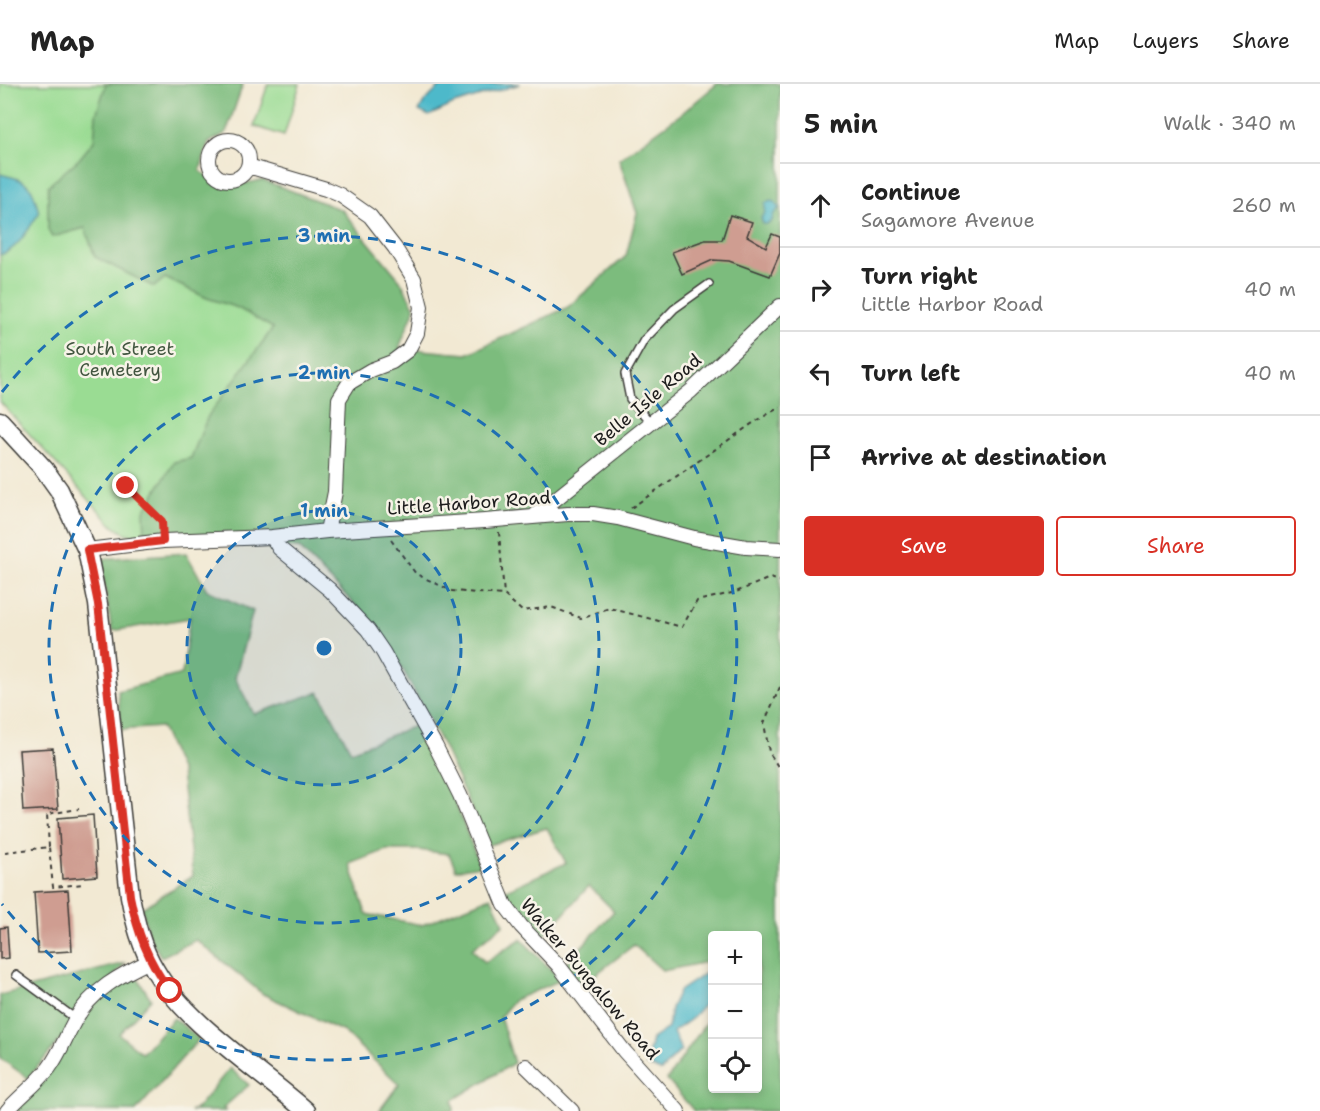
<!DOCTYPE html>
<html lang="en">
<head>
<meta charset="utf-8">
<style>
	body { margin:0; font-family:"Shantell Sans",sans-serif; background:#f6f6f6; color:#222 }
	.controls { position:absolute; right:18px; bottom:18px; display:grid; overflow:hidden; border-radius:6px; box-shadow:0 3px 9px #0003 }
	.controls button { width:54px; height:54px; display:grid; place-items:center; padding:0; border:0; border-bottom:2px solid #e0e0e0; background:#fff; color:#222; font:30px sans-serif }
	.stop { position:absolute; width:18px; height:18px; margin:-14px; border:4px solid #d93025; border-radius:50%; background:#fff }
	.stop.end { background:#d93025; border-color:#fff; box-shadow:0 2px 6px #0008 }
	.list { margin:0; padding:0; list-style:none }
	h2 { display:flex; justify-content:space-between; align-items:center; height:78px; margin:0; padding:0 24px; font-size:26px }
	h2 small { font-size:20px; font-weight:400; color:#767676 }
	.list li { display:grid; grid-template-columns:39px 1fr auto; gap:18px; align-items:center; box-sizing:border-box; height:84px; padding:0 24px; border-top:2px solid #e0e0e0 }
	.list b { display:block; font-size:22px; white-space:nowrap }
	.list p { margin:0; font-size:20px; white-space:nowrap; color:#767676 }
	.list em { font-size:20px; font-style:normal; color:#767676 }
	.actions { display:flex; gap:12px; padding:18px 24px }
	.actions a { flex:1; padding:14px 0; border:2px solid #d93025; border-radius:6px; text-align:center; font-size:21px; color:#d93025 }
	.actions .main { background:#d93025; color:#fff }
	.icon { flex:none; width:33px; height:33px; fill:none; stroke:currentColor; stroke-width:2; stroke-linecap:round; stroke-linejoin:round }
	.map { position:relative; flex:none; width:780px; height:1027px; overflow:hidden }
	header { display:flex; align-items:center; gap:36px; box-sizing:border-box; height:84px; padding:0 30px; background:#fff; border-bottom:2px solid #e0e0e0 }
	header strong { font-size:28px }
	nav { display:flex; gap:33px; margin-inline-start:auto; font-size:21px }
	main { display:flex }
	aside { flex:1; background:#fff }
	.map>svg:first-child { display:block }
	.green { fill:#9adc93; stroke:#5b7c58; stroke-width:1.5 }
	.forest { fill:#7bbc7d; stroke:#4c6c4c; stroke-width:1.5 }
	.water { fill:#4eb9ca; stroke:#356a73; stroke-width:1.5 }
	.building { fill:#cf9d91 }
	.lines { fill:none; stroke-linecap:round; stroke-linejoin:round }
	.service-casing { stroke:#3c3b37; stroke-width:10 }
	.minor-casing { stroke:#3c3b37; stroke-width:16 }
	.secondary-casing { stroke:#3c3b37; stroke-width:21 }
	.path { stroke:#3c3b37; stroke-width:2; stroke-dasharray:4.5 4.5; stroke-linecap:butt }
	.service { stroke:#fff; stroke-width:7 }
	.minor { stroke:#fff; stroke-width:14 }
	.secondary { stroke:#fff; stroke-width:18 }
	.route { stroke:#d93025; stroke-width:8 }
	.ring { fill:none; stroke:#1f6fb2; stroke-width:3; stroke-dasharray:10 8 }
	.labels { text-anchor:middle; stroke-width:5; stroke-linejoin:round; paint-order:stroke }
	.park-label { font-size:18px; fill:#425640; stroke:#f7f3e8 }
	.street-label { font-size:18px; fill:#1c1c1c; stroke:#f7f3e8 }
	.centre { fill:#1f6fb2; stroke:#f7f3e8; stroke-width:3 }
	.ring-label { font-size:18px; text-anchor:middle; font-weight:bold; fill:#1f6fb2; stroke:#f7f3e8; stroke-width:5; stroke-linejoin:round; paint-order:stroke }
</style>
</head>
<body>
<header>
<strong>Map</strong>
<nav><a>Map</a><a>Layers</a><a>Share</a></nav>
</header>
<main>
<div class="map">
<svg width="780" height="1027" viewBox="0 0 780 1027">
	<rect width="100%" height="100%" fill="#f7f3e8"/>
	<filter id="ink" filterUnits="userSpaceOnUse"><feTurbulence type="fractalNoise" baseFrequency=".0167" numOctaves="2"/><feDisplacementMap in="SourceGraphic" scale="12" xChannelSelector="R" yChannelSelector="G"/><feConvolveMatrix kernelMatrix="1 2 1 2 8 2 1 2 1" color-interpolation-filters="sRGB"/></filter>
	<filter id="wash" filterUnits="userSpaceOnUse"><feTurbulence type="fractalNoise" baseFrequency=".008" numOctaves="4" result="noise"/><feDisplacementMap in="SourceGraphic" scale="24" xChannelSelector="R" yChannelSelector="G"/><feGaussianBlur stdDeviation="1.35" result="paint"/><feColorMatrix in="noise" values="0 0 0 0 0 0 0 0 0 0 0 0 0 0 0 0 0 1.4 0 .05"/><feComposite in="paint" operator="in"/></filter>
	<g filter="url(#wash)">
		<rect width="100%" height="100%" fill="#f2e9d3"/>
		<path class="green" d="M 0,0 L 137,0 L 280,244 L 146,447 L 138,453 L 125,449 L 114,443 L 0,318 Z
			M 268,0 L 300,0 L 284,52 L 254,42 Z"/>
		<path class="forest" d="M 106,0 L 243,0 L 226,49 L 208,59 L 200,87 L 224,103 L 263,96 L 342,126 L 400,196 L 415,224 L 399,264 L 467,270 L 568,223 L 626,172 L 637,129 L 619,75 L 681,30 L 717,0 L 780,0 L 780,1027 L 694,1027 L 667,996 L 712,930 L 712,1004 L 758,1004 L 758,852 L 712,852 L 712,877 L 663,887 L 634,861 L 582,901 L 564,882 L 614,827 L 589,802 L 541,855 L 516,829 L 504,807 L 566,779 L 547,744 L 488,761 L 443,662 L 401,582 L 370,536 L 299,464 L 145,454 L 144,427 L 174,378 L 191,374 L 208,332 L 273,244 L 238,224 L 207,214 L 165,194 L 154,203 L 95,173 L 85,144 L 52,153 L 48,146 L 48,102 L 79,75 L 94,57 L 96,31 Z
			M 186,469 L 207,506 L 253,527 L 235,594 L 254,630 L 319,608 L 351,667 L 417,641 L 453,713 L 480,782 L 456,786 L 449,770 L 418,766 L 386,766 L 350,780 L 366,830 L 422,841 L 491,813 L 504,840 L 472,865 L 485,878 L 521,855 L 561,896 L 514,916 L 500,933 L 514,979 L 453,1016 L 454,1027 L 379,1027 L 399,1000 L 344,948 L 263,910 L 196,856 L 161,873 L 148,850 L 142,824 L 193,792 L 181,688 L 161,643 L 121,646 L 118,607 L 182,590 L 190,534 L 112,547 L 100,475 Z
			M 125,879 L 28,994 L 0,974 L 0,911 Z
			M 136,892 L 151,915 L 119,950 L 142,969 L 174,934 L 199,955 L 136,1027 L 14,1027 L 73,951 L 99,913 Z
			M 230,984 L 249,1001 L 223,1024 L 226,1027 L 190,1027 L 197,1024 Z"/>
		<path class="water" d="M 443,0 L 520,0 L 454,20 L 429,32 L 419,27 L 425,17 Z
			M 0,90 C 29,97 32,99 39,129 C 29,144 18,166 0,171 Z
			M 771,117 L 775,118 L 779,124 L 773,131 L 772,137 L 767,140 L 763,140 L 761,134 L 765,128 L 765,119 Z
			M 712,885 L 712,912 L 690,936 L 673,948 L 681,966 L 661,987 L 646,981 L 652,955 L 668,944 L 671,924 L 679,907 Z"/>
		<g id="blocks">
			<path class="building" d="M 730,131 L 752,138 L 747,152 L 766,163 L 772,150 L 780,153 L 780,169 L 770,192 L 729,177 L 713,176 L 682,190 L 672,168 L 705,156 L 722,156 Z
				M 53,664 L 58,725 L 23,727 L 19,666 Z
				M 93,731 L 97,792 L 62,795 L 58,734 Z
				M 68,806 L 72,867 L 38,869 L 34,808 Z
				M 7,843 L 9,874 L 0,875 L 0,844 Z"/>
		</g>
	</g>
	<g filter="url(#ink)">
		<use href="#blocks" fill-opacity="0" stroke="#3c3b37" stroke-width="1.5"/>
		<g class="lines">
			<defs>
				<path id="service" d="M 651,339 L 630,315 L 625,290 L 644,256 L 674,225 L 709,200
					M 16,891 L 76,935"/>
				<path id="minor" d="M209 76a20 20 0 1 1 40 0a20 20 0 1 1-40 0Z
					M 248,82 L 326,105 L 340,111 L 370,132 L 395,164 L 414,195 L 421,223 L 417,249 L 408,266 L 392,278 L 371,286 L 349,299 L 339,315 L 335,408 L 327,447
					M 533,433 L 691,307 L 780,222
					M 272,453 L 279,464 L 330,506 L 368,546 L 383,568 L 436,663 L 460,711 L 505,821 L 521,842 L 558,881 L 624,967 L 678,1027
					M 87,466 L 163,457 L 272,453 L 327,447 L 485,437 L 568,430 L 593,430 L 618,434 L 694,454 L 746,463 L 780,465
					M 526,982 L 572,1027
					M 7,1027 C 20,1012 37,1000 49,984 C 60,969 66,952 75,936 C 92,906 120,891 150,877"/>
				<path id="secondary" d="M 0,337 L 44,385 L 59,406 L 87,466 L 98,520 L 130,812 C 135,838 141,863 155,886 C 185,939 260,986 306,1027"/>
			</defs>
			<use href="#service" class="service-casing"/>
			<use href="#minor" class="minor-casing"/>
			<use href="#secondary" class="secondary-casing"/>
			<path class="path" d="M 126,402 L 162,437 L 162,444
				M 631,424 L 753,339 L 780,323
				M 499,448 L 504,511
				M 391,456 L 416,490 L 452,507 L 504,511 L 522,527 L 551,523 L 581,534 L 609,524 L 682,543 L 697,517 L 736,508 L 770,494 L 780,497
				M 780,603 L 764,639 L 769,668 L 780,686
				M 49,763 L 47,730 L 79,725
				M 5,768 L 49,763 L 53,803 L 83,800"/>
			<use href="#service" class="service"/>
			<use href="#minor" class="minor"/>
			<use href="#secondary" class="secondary"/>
		</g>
	</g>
	<g class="lines" filter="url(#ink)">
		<path class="route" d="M 126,402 L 162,437 L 163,457 L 87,466 L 98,520 L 130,812 C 137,848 148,877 170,907"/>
	</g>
	<circle cx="324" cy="564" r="137" fill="#1f6fb2" fill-opacity=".12"/>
	<g class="ring">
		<circle cx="324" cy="564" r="137"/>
		<circle cx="324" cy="564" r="275"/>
		<path d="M2 308A412 412 0 1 1 2 820"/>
	</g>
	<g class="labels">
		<g class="park-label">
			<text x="120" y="271">South Street<tspan x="120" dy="21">Cemetery</tspan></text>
		</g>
		<g class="street-label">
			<text transform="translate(648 316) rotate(-40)" y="6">Belle Isle Road</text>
			<text transform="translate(469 419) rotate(-4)" y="6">Little Harbor Road</text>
			<text transform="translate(590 895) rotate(50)" y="6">Walker Bungalow Road</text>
		</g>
	</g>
	<circle cx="324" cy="564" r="9" class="centre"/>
	<g class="ring-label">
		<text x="324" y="158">3 min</text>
		<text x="324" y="295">2 min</text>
		<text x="324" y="433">1 min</text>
	</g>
</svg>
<div class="controls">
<button>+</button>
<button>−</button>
<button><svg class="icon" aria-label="locate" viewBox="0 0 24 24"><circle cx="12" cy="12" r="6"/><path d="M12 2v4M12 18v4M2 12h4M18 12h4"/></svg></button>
</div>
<div class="stop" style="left:170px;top:907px"></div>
<div class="stop end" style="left:126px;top:402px"></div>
</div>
<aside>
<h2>5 min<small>Walk · 340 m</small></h2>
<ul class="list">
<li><svg class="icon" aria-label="ahead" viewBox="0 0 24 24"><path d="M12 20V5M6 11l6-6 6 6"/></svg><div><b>Continue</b><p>Sagamore Avenue</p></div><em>260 m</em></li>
<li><svg class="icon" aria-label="right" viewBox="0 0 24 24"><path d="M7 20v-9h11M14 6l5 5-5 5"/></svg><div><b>Turn right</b><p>Little Harbor Road</p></div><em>40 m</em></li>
<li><svg class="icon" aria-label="left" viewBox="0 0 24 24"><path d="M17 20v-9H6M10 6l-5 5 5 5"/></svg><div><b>Turn left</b></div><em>40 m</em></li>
<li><svg class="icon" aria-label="arrive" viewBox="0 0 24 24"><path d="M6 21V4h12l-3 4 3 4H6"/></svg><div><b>Arrive at destination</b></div></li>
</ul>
<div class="actions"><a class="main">Save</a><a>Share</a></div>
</aside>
</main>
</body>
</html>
